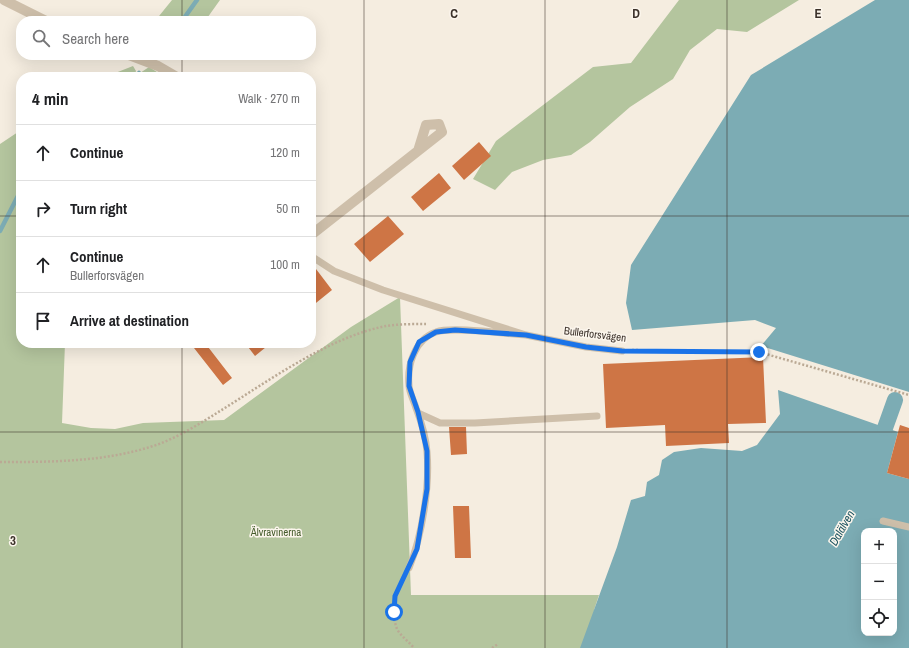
<!DOCTYPE html>
<html lang="en">
<head>
<meta charset="utf-8">
<style>
	body { margin:0; font-family:"Archivo Narrow",sans-serif; background:#f2f2f2; color:#202124 }
	.controls { position:absolute; right:12px; bottom:12px; display:grid; overflow:hidden; border-radius:8px; box-shadow:0 4px 16px #0002 }
	.controls button { width:36px; height:36px; display:grid; place-items:center; padding:0; border:0; border-bottom:1px solid #e0e0e0; background:#fff; color:#202124; font:20px sans-serif }
	.stop { position:absolute; width:12px; height:12px; margin:-9px; border:3px solid #1a73e8; border-radius:50%; background:#fff }
	.stop.end { background:#1a73e8; border-color:#fff; box-shadow:0 1px 4px #0008 }
	.list { margin:0; padding:0; list-style:none }
	h2 { display:flex; justify-content:space-between; align-items:center; height:52px; margin:0; padding:0 16px; font-size:17px }
	h2 small { font-size:13px; font-weight:400; color:#757577 }
	.list li { display:grid; grid-template-columns:26px 1fr auto; gap:12px; align-items:center; box-sizing:border-box; height:56px; padding:0 16px; border-top:1px solid #e0e0e0 }
	.list b { display:block; font-size:15px; white-space:nowrap }
	.list p { margin:0; font-size:13px; white-space:nowrap; color:#757577 }
	.list em { font-size:13px; font-style:normal; color:#757577 }
	.icon { flex:none; width:22px; height:22px; fill:none; stroke:currentColor; stroke-width:2; stroke-linecap:round; stroke-linejoin:round }
	.map { position:relative; flex:none; width:909px; height:648px; overflow:hidden }
	.search { position:absolute; background:#fff; box-shadow:0 4px 16px #0002; left:16px; top:16px; width:300px; height:44px; display:flex; align-items:center; gap:10px; box-sizing:border-box; padding:0 14px; border-radius:16px; color:#757577; font-size:15px }
	.panel { position:absolute; background:#fff; box-shadow:0 4px 16px #0002; left:16px; top:72px; width:300px; height:276px; border-radius:16px }
	.map>svg:first-child { display:block }
	.green { fill:#b4c59e }
	.water { fill:#7cacb4; fill-rule:evenodd }
	.lines { fill:none; stroke-linecap:round; stroke-linejoin:round }
	.stream { stroke:#7cacb4; stroke-width:4.5 }
	.canal { stroke:#7cacb4; stroke-width:16 }
	.building { fill:#ce7545 }
	.path { stroke:#baa994; stroke-width:2.5; stroke-dasharray:2 2; stroke-linecap:butt }
	.service { stroke:#cebfaa; stroke-width:7 }
	.minor { stroke:#cebfaa; stroke-width:10 }
	.route { stroke:#1a73e8; stroke-width:5 }
	.grid { fill:none; stroke:#3b312a; stroke-width:1; stroke-opacity:0.55 }
	.labels { text-anchor:middle; stroke-width:3; stroke-linejoin:round; paint-order:stroke }
	.street-label { font-size:11px; fill:#3b312a; stroke:#fcf6ed }
	.park-label { font-size:11px; fill:#455c2c; stroke:#fcf6ed }
	.water-label { font-size:12px; font-style:italic; fill:#1c5460; stroke:#fcf6ed }
	.grid-label { font-size:13px; text-anchor:middle; font-weight:bold; fill:#3b312a; stroke:#fcf6ed; stroke-width:3; stroke-linejoin:round; paint-order:stroke }
</style>
</head>
<body>
<div class="map">
<svg width="909" height="648" viewBox="0 0 909 648">
	<rect width="100%" height="100%" fill="#f5ede0"/>
	<path class="green" d="M 172,0 L 220,0 L 205,21 L 155,21 Z
		M 679,0 L 799,0 L 747,32 L 717,29 L 690,50 L 673,79 L 630,107 L 590,142 L 571,155 L 543,160 L 512,172 L 495,190 L 473,179 L 496,141 L 593,67 L 631,63 Z
		M 133,66 L 136,71 L 134,77 L 149,67 L 165,77 L 105,77 Z
		M 21,130 L 21,343 L 65,343 L 62,423 L 91,428 L 115,429 L 143,423 L 224,420 L 351,327 L 400,297 L 411,595 L 599,595 L 594,610 L 592,648 L 0,648 L 0,144 Z"/>
	<path class="water" d="M 875,0 L 909,0 L 909,392 L 761,346 L 776,328 L 755,320 L 632,330 L 626,303 L 631,265 L 751,75 Z
		M 778,390 L 898,432 L 887,473 L 909,479 L 909,648 L 580,648 L 617,547 L 631,500 L 645,496 L 647,482 L 659,475 L 662,460 L 674,452 L 701,448 L 742,451 L 757,445 L 780,414 ZM 864,531 L 894,531 L 894,633 L 864,633 Z"/>
	<g class="lines">
		<path class="stream" d="M 182,21 L 197,0
			M 135,77 L 139,73
			M 0,231 L 21,190"/>
		<path class="canal" d="M 885,428 L 895,400"/>
	</g>
	<path class="building" d="M 479,142 L 491,156 L 464,180 L 452,166 Z
		M 439,173 L 451,188 L 423,211 L 411,197 Z
		M 388,216 L 404,234 L 370,262 L 354,244 Z
		M 316,269 L 332,290 L 311,307 L 311,273 Z
		M 201,343 L 205,343 L 232,378 L 223,385 L 194,348 Z
		M 245,343 L 271,343 L 255,356 Z
		M 763,357 L 766,423 L 728,424 L 729,443 L 666,446 L 665,425 L 606,428 L 603,364 Z
		M 900,425 L 909,428 L 909,479 L 887,473 Z
		M 449,427 L 466,427 L 467,454 L 451,455 Z
		M 453,506 L 469,506 L 471,558 L 455,558 Z"/>
	<g class="lines">
		<path class="path" d="M 632,350 L 759,352 L 909,395
			M 0,462 C 53,462 108,462 159,444 C 180,436 201,423 220,411 C 270,380 329,337 386,326 C 399,324 413,324 426,324
			M 404,577 C 396,594 390,610 397,629 C 400,635 409,642 414,648
			M 492,648 L 498,644"/>
		<path class="service" d="M 311,256 L 334,271 L 383,290 L 526,335 L 586,347 L 622,351
			M 418,413 L 440,423 L 475,423 L 597,416
			M 883,521 L 909,527
			M 409,568 C 422,536 430,486 427,452 C 426,438 421,421 416,408 C 414,401 409,392 409,385 C 407,365 415,339 436,332 C 452,326 507,334 526,335"/>
		<path class="minor" d="M 4,0 L 46,21
			M 129,55 L 158,66 L 177,77
			M 311,235 L 442,132 L 439,124 L 426,125 L 418,151"/>
	</g>
	<g class="lines">
		<path class="route" d="M 394,612 L 395,596 L 417,549 L 427,489 L 427,451 L 418,412 L 409,386 L 410,362 L 419,342 L 436,332 L 455,330 L 526,335 L 586,347 L 622,351 L 759,352"/>
	</g>
	<path class="grid" d="M 182,0 L 182,21M 364,0 L 364,648M 545,0 L 545,648M 727,0 L 727,648M 182,55 L 182,77M 0,216 L 21,216M 311,216 L 909,216M 182,343 L 182,648M 0,432 L 909,432"/>
	<g class="labels">
		<g class="street-label">
			<text transform="translate(595 334) rotate(7)" y="4">Bullerforsvägen</text>
		</g>
		<g class="park-label">
			<text x="276" y="536">Älvravinerna</text>
		</g>
		<g class="water-label">
			<text transform="translate(842 528) rotate(-60)" y="4">Dalälven</text>
		</g>
	</g>
	<g class="grid-label">
		<text x="454" y="18">C</text>
		<text x="636" y="18">D</text>
		<text x="818" y="18">E</text>
		<text x="13" y="545">3</text>
	</g>
</svg>
<div class="controls">
<button>+</button>
<button>−</button>
<button><svg class="icon" aria-label="locate" viewBox="0 0 24 24"><circle cx="12" cy="12" r="6"/><path d="M12 2v4M12 18v4M2 12h4M18 12h4"/></svg></button>
</div>
<div class="stop" style="left:394px;top:612px"></div>
<div class="stop end" style="left:759px;top:352px"></div>
<div class="search"><svg class="icon" aria-label="search" viewBox="0 0 24 24"><circle cx="10" cy="10" r="6"/><path d="M15 15l6 6"/></svg>Search here</div>
<section class="panel">
<h2>4 min<small>Walk · 270 m</small></h2>
<ul class="list">
<li><svg class="icon" aria-label="ahead" viewBox="0 0 24 24"><path d="M12 20V5M6 11l6-6 6 6"/></svg><div><b>Continue</b></div><em>120 m</em></li>
<li><svg class="icon" aria-label="right" viewBox="0 0 24 24"><path d="M7 20v-9h11M14 6l5 5-5 5"/></svg><div><b>Turn right</b></div><em>50 m</em></li>
<li><svg class="icon" aria-label="ahead" viewBox="0 0 24 24"><path d="M12 20V5M6 11l6-6 6 6"/></svg><div><b>Continue</b><p>Bullerforsvägen</p></div><em>100 m</em></li>
<li><svg class="icon" aria-label="arrive" viewBox="0 0 24 24"><path d="M6 21V4h12l-3 4 3 4H6"/></svg><div><b>Arrive at destination</b></div></li>
</ul>
</section>
</div>
</body>
</html>
